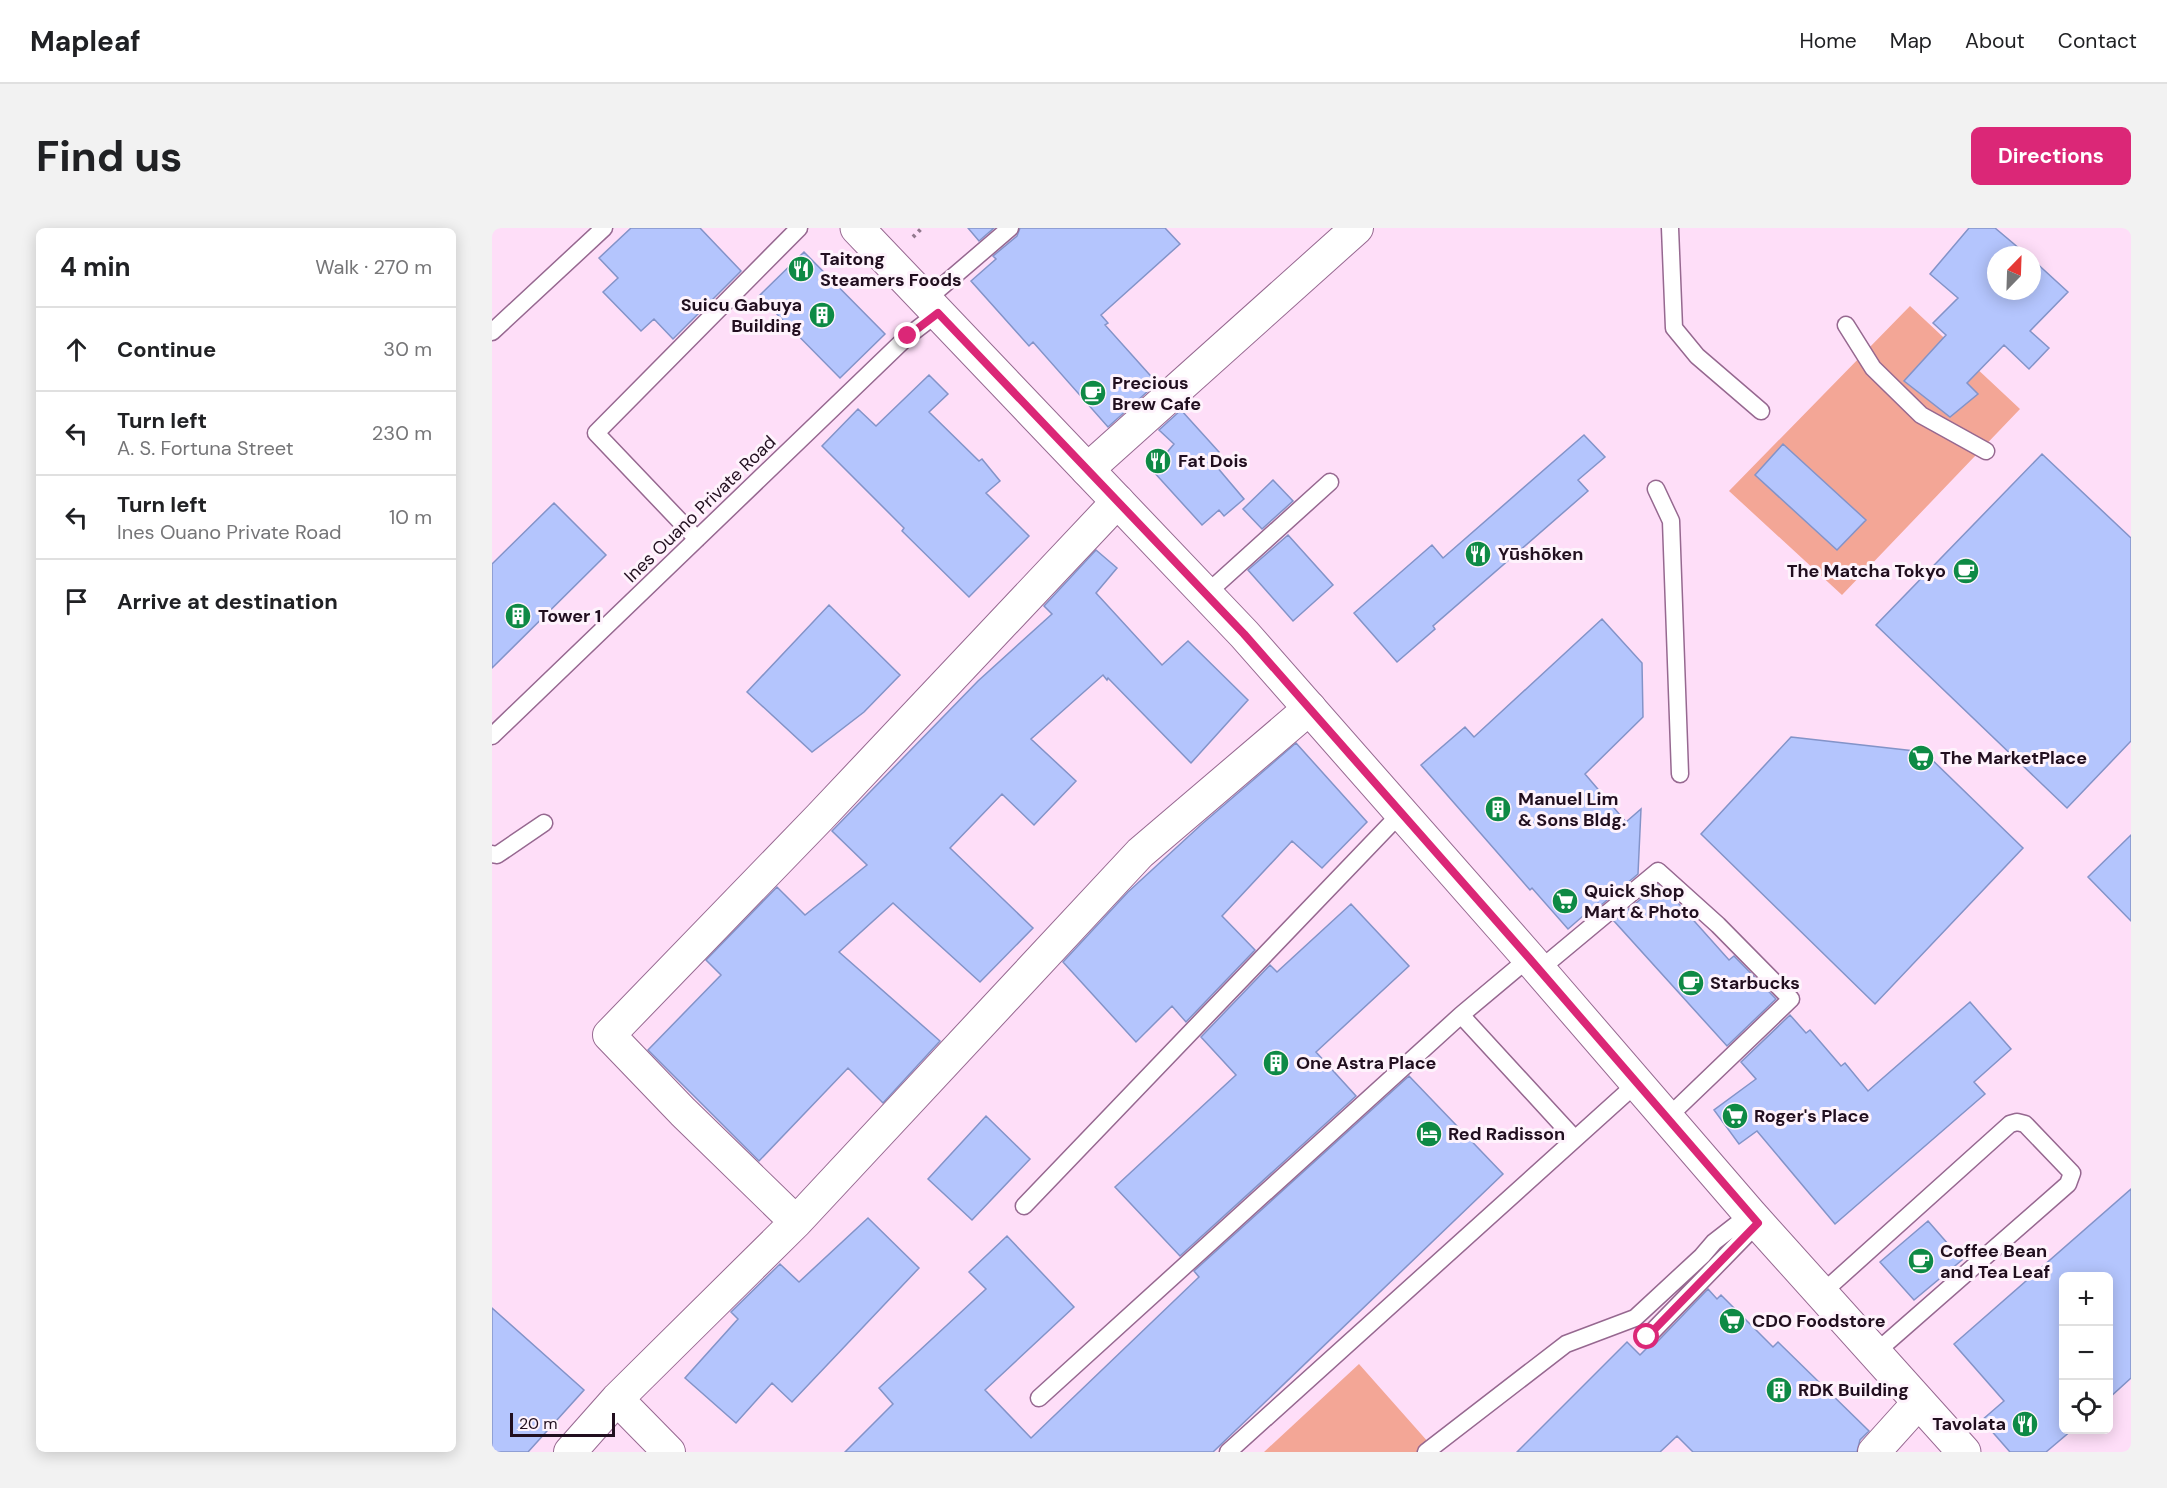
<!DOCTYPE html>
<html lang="en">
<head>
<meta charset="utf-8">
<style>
	body { margin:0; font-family:"DM Sans",sans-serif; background:#f2f2f2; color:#202124 }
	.controls { position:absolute; right:18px; bottom:18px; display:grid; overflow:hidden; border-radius:9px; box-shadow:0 3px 15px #0003 }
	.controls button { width:54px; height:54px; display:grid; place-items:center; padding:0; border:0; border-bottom:2px solid #e0e0e0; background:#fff; color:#202124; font:30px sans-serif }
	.compass { position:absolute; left:1495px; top:18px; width:54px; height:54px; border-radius:50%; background:#fff; box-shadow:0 3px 15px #0003; rotate:23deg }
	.scale { position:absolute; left:18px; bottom:15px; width:105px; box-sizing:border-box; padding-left:6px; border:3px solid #210f1f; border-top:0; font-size:16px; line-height:21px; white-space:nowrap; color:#210f1f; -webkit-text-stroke:4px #fef3fc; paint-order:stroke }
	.stop { position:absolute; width:18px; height:18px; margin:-14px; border:4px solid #db2777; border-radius:50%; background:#fff }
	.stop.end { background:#db2777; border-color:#fff; box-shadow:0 2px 6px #0008 }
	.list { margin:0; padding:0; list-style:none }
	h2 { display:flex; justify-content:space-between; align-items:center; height:78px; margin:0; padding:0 24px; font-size:26px }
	h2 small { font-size:20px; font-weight:400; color:#757577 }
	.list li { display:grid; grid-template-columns:39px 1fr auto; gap:18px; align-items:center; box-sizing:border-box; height:84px; padding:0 24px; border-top:2px solid #e0e0e0 }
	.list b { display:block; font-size:22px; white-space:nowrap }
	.list p { margin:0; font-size:20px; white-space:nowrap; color:#757577 }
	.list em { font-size:20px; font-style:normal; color:#757577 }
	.icon { flex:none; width:33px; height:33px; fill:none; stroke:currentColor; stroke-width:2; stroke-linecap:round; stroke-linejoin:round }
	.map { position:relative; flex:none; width:1639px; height:1224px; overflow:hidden; border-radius:9px }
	header { display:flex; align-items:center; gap:36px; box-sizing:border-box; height:84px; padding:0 30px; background:#fff; border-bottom:2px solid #e0e0e0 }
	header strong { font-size:28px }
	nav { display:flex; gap:33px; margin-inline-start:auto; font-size:21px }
	.intro { display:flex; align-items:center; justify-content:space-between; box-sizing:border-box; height:144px; padding:0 36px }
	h1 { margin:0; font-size:42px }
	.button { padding:15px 27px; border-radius:9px; background:#db2777; color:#fff; font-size:21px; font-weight:700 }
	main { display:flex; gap:36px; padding:0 36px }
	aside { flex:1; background:#fff; border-radius:9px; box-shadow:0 3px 15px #0003 }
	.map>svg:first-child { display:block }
	.green { fill:#f3a696 }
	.building { fill:#b4c5fd; stroke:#8393c8; stroke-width:1.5 }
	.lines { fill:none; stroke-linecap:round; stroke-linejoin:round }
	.lane-casing { stroke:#966890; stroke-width:19 }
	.street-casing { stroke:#966890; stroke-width:34 }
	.secondary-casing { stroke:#966890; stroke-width:35 }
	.path { stroke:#92798e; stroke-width:4; stroke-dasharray:3 4.5; stroke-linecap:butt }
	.lane { stroke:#fff; stroke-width:16 }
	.street { stroke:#fff; stroke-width:32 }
	.secondary { stroke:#fff; stroke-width:33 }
	.route { stroke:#db2777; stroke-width:8 }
	.labels { text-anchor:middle; stroke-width:6; stroke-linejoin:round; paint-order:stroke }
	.poi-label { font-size:18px; font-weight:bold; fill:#210f1f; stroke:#fef3fc; text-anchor:start }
	.street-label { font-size:18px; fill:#210f1f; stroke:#fef3fc }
</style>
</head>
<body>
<header>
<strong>Mapleaf</strong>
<nav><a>Home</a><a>Map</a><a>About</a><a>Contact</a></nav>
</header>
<div class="intro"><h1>Find us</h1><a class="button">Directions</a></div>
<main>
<aside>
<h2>4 min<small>Walk · 270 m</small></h2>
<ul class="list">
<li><svg class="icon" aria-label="ahead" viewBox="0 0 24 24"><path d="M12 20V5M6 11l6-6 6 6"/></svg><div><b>Continue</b></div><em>30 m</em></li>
<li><svg class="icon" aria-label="left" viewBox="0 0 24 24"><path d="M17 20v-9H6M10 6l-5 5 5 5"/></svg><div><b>Turn left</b><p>A. S. Fortuna Street</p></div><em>230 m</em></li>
<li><svg class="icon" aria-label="left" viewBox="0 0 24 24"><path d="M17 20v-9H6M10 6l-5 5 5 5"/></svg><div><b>Turn left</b><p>Ines Ouano Private Road</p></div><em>10 m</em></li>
<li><svg class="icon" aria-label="arrive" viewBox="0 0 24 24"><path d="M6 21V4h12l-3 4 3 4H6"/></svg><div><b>Arrive at destination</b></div></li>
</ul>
</aside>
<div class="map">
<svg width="1639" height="1224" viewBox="0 0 1639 1224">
	<rect width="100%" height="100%" fill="#fedef8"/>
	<path class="green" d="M 1418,78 L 1528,181 L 1350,367 L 1237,263 Z
		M 867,1136 L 945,1224 L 772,1224 Z"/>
	<path class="building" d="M 139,0 L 208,0 L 249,43 L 181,111 L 162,91 L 149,103 L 111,64 L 126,50 L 107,30 Z
		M 476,0 L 502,0 L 487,13 Z
		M 528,0 L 673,0 L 688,16 L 609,87 L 616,95 L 613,97 L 665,155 L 616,199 L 541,114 L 537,118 L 479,53 L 504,31 L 501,28 L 525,8 Z
		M 1477,0 L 1503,0 L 1535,27 L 1504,27 L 1504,63 L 1540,63 L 1540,31 L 1576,64 L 1538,103 L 1557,120 L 1537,141 L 1512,117 L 1475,155 L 1486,166 L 1458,189 L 1412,153 L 1454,107 L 1441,95 L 1466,70 L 1438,46 Z
		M 312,24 L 393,106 L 348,150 L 267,68 Z
		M 437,147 L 456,166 L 437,184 L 487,233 L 490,231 L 508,253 L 494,265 L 537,308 L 477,369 L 410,303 L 412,300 L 330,218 L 366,181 L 384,198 Z
		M 689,182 L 727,224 L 719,232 L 752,271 L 732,288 L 727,282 L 710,297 L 660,242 L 682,216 L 667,202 Z
		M 1092,207 L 1113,229 L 1086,252 L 1096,263 L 941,398 L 943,401 L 905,434 L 862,385 L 940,317 L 951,330 Z
		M 1291,216 L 1374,292 L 1345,322 L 1263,247 Z
		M 1550,226 L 1639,310 L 1639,513 L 1575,580 L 1384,397 Z
		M 781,252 L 801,273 L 770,301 L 751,281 Z
		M 62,275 L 114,327 L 0,440 L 0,336 Z
		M 796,307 L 841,357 L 801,393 L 756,342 Z
		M 604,322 L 625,340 L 604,365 L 670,437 L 696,413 L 756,472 L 699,535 L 616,450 L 615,452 L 611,447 L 539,511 L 584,553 L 542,597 L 510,566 L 458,620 L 541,700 L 488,754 L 401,675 L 347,724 L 448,813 L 391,875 L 356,840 L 267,933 L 156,822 L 229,747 L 214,732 L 285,659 L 313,687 L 375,637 L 340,603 L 486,453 L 560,386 L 552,378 Z
		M 337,377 L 408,447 L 372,484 L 320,524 L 255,464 Z
		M 1110,391 L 1150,435 L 1151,489 L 1093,546 L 1134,594 L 1149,581 L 1146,646 L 1108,678 L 1106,675 L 1076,701 L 1040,660 L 1038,662 L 929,537 L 973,499 L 982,509 Z
		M 1299,509 L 1432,524 L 1531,620 L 1383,776 L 1209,606 Z
		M 804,515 L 875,594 L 830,640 L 800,613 L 730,688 L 763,722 L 694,794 L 680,778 L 644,814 L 571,734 L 636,664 L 710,596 Z
		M 1639,607 L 1639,693 L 1596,649 Z
		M 1166,657 L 1187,676 L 1237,732 L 1242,728 L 1284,771 L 1235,818 L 1122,693 Z
		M 859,676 L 917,738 L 824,824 L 864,868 L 688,1028 L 623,959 L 744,847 L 709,809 L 778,737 L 785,744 Z
		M 1478,774 L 1519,821 L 1482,854 L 1493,866 L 1343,996 L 1265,903 L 1247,916 L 1222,882 L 1264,851 L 1249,834 L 1298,787 L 1314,805 L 1318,802 L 1349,838 L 1353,835 L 1376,863 Z
		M 917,848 L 1011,946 L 721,1224 L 353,1224 L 401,1176 L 387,1160 L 494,1061 L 477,1044 L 515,1008 L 582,1079 L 493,1162 L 539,1210 L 707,1049 L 702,1043 Z
		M 494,888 L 538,931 L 480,992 L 436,951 Z
		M 1639,961 L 1639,1150 L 1617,1170 L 1617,1048 L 1572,1048 L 1572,1202 L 1580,1202 L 1554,1224 L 1518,1224 L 1490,1192 L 1512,1173 L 1462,1116 Z
		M 376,990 L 427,1040 L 300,1174 L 280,1155 L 244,1195 L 193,1150 L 246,1091 L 239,1084 L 288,1036 L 307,1054 Z
		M 1436,993 L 1470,1032 L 1422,1072 L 1388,1034 Z
		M 1216,1061 L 1225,1071 L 1229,1067 L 1281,1119 L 1286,1114 L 1377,1203 L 1368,1212 L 1365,1224 L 1201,1224 L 1185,1208 L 1168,1224 L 1025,1224 L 1135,1114 L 1148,1127 L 1156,1119 L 1163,1116 Z
		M 0,1080 L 92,1162 L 36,1224 L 0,1224 Z"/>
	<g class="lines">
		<defs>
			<path id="lane" d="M 1178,0 L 1182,100 L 1205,128 L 1269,183
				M 434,72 L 518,0
				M 1354,97 L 1381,140 L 1429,187 L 1494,223
				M 0,104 L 112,0
				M 1164,261 L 1179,293 L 1188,546
				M 205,311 L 104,205 L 307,0
				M 714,366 L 838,254
				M 0,508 L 416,108 L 446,85
				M 0,626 L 5,627 L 52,595
				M 1037,730 L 969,787 L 1083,911
				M 1047,742 L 1166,643 L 1226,697 L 1299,771 L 1176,889
				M 532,978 L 909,585
				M 1330,1065 L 1518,896 L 1525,894 L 1533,896 L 1580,945 L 1576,956 L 1383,1125
				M 1155,1109 L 1266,995
				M 547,1170 L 969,787
				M 736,1224 L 1144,856
				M 934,1224 L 1074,1116 L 1143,1090 L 1210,1028 L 1222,1014 L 1258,986"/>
			<path id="street" d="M 595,242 L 865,0
				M 304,994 L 191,884 L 117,807 L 328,589 L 626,273
				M 125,1171 L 177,1224
				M 78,1224 L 125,1171 L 304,994 L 648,625 L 818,480
				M 1382,1224 L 1427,1174"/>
			<path id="secondary" d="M 365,0 L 752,406 L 1037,730 L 1258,986 L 1472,1224"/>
		</defs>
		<use href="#lane" class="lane-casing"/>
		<use href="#street" class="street-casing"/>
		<use href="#secondary" class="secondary-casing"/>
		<path class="path" d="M 421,9 L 430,0"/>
		<use href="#lane" class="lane"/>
		<use href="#street" class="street"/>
		<use href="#secondary" class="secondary"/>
	</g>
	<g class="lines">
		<path class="route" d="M 416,108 L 446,85 L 752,406 L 1037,730 L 1266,995 L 1155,1109"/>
	</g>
	<defs>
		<symbol id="restaurant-disc" viewBox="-11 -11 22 22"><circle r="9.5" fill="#0e8a45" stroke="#fef3fc"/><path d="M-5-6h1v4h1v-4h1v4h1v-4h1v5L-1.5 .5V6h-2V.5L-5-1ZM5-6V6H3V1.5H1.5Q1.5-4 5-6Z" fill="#fff"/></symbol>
		<symbol id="building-disc" viewBox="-11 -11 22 22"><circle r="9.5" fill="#0e8a45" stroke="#fef3fc"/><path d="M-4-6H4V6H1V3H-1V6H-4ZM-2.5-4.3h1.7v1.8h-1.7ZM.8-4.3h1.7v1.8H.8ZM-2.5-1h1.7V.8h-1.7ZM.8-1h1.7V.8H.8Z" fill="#fff"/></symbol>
		<symbol id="cafe-disc" viewBox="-11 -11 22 22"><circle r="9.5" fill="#0e8a45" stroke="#fef3fc"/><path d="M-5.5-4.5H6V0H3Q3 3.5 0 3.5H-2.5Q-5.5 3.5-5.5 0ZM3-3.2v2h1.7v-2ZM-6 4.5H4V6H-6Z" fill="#fff"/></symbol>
		<symbol id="supermarket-disc" viewBox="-11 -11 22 22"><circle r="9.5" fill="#0e8a45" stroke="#fef3fc"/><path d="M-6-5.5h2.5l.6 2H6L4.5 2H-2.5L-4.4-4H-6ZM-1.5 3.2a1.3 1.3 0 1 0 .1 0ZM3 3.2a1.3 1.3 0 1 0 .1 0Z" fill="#fff"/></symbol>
		<symbol id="hotel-disc" viewBox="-11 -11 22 22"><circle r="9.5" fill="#0e8a45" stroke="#fef3fc"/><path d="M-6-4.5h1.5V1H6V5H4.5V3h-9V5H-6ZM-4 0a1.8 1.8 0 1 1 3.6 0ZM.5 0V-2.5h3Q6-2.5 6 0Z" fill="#fff"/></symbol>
	</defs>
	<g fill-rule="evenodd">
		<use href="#restaurant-disc" x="294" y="26" width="30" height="30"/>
		<use href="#building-disc" x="315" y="72" width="30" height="30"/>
		<use href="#cafe-disc" x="586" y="150" width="30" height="30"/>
		<use href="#restaurant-disc" x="651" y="218" width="30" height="30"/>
		<use href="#restaurant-disc" x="971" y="311" width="30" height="30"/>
		<use href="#cafe-disc" x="1459" y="328" width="30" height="30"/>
		<use href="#building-disc" x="11" y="373" width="30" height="30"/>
		<use href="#supermarket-disc" x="1414" y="515" width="30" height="30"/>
		<use href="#building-disc" x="991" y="566" width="30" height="30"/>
		<use href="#supermarket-disc" x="1058" y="658" width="30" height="30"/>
		<use href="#cafe-disc" x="1184" y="740" width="30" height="30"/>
		<use href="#building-disc" x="769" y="820" width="30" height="30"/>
		<use href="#supermarket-disc" x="1228" y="873" width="30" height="30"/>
		<use href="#hotel-disc" x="922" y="891" width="30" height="30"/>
		<use href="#cafe-disc" x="1414" y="1018" width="30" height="30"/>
		<use href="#supermarket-disc" x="1225" y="1078" width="30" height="30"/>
		<use href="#building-disc" x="1272" y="1147" width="30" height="30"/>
		<use href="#restaurant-disc" x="1518" y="1181" width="30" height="30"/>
	</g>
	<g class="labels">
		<g class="poi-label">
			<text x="328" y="37">Taitong<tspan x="328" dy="21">Steamers Foods</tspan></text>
			<text x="310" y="83" text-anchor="end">Suicu Gabuya<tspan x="310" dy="21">Building</tspan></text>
			<text x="620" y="161">Precious<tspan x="620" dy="21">Brew Cafe</tspan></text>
			<text x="686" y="239">Fat Dois</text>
			<text x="1006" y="332">Yūshōken</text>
			<text x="1454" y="349" text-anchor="end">The Matcha Tokyo</text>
			<text x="46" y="394">Tower 1</text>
			<text x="1448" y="536">The MarketPlace</text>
			<text x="1026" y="577">Manuel Lim<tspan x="1026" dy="21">&amp; Sons Bldg.</tspan></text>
			<text x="1092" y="669">Quick Shop<tspan x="1092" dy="21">Mart &amp; Photo</tspan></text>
			<text x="1218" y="761">Starbucks</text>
			<text x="804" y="841">One Astra Place</text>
			<text x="1262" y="894">Roger's Place</text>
			<text x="956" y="912">Red Radisson</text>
			<text x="1448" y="1029">Coffee Bean<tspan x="1448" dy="21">and Tea Leaf</tspan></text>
			<text x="1260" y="1099">CDO Foodstore</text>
			<text x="1306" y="1168">RDK Building</text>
			<text x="1514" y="1202" text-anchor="end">Tavolata</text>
		</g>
		<g class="street-label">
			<text transform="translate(208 281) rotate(-44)" y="6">Ines Ouano Private Road</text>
		</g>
	</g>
</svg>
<div class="controls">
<button>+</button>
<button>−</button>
<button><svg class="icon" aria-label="locate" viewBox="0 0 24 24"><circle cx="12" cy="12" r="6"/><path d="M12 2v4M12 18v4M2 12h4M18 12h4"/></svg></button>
</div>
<svg class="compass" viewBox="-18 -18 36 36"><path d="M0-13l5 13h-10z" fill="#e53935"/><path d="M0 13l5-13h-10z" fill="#757577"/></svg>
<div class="scale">20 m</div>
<div class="stop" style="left:1155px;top:1109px"></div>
<div class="stop end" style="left:416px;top:108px"></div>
</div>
</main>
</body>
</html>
